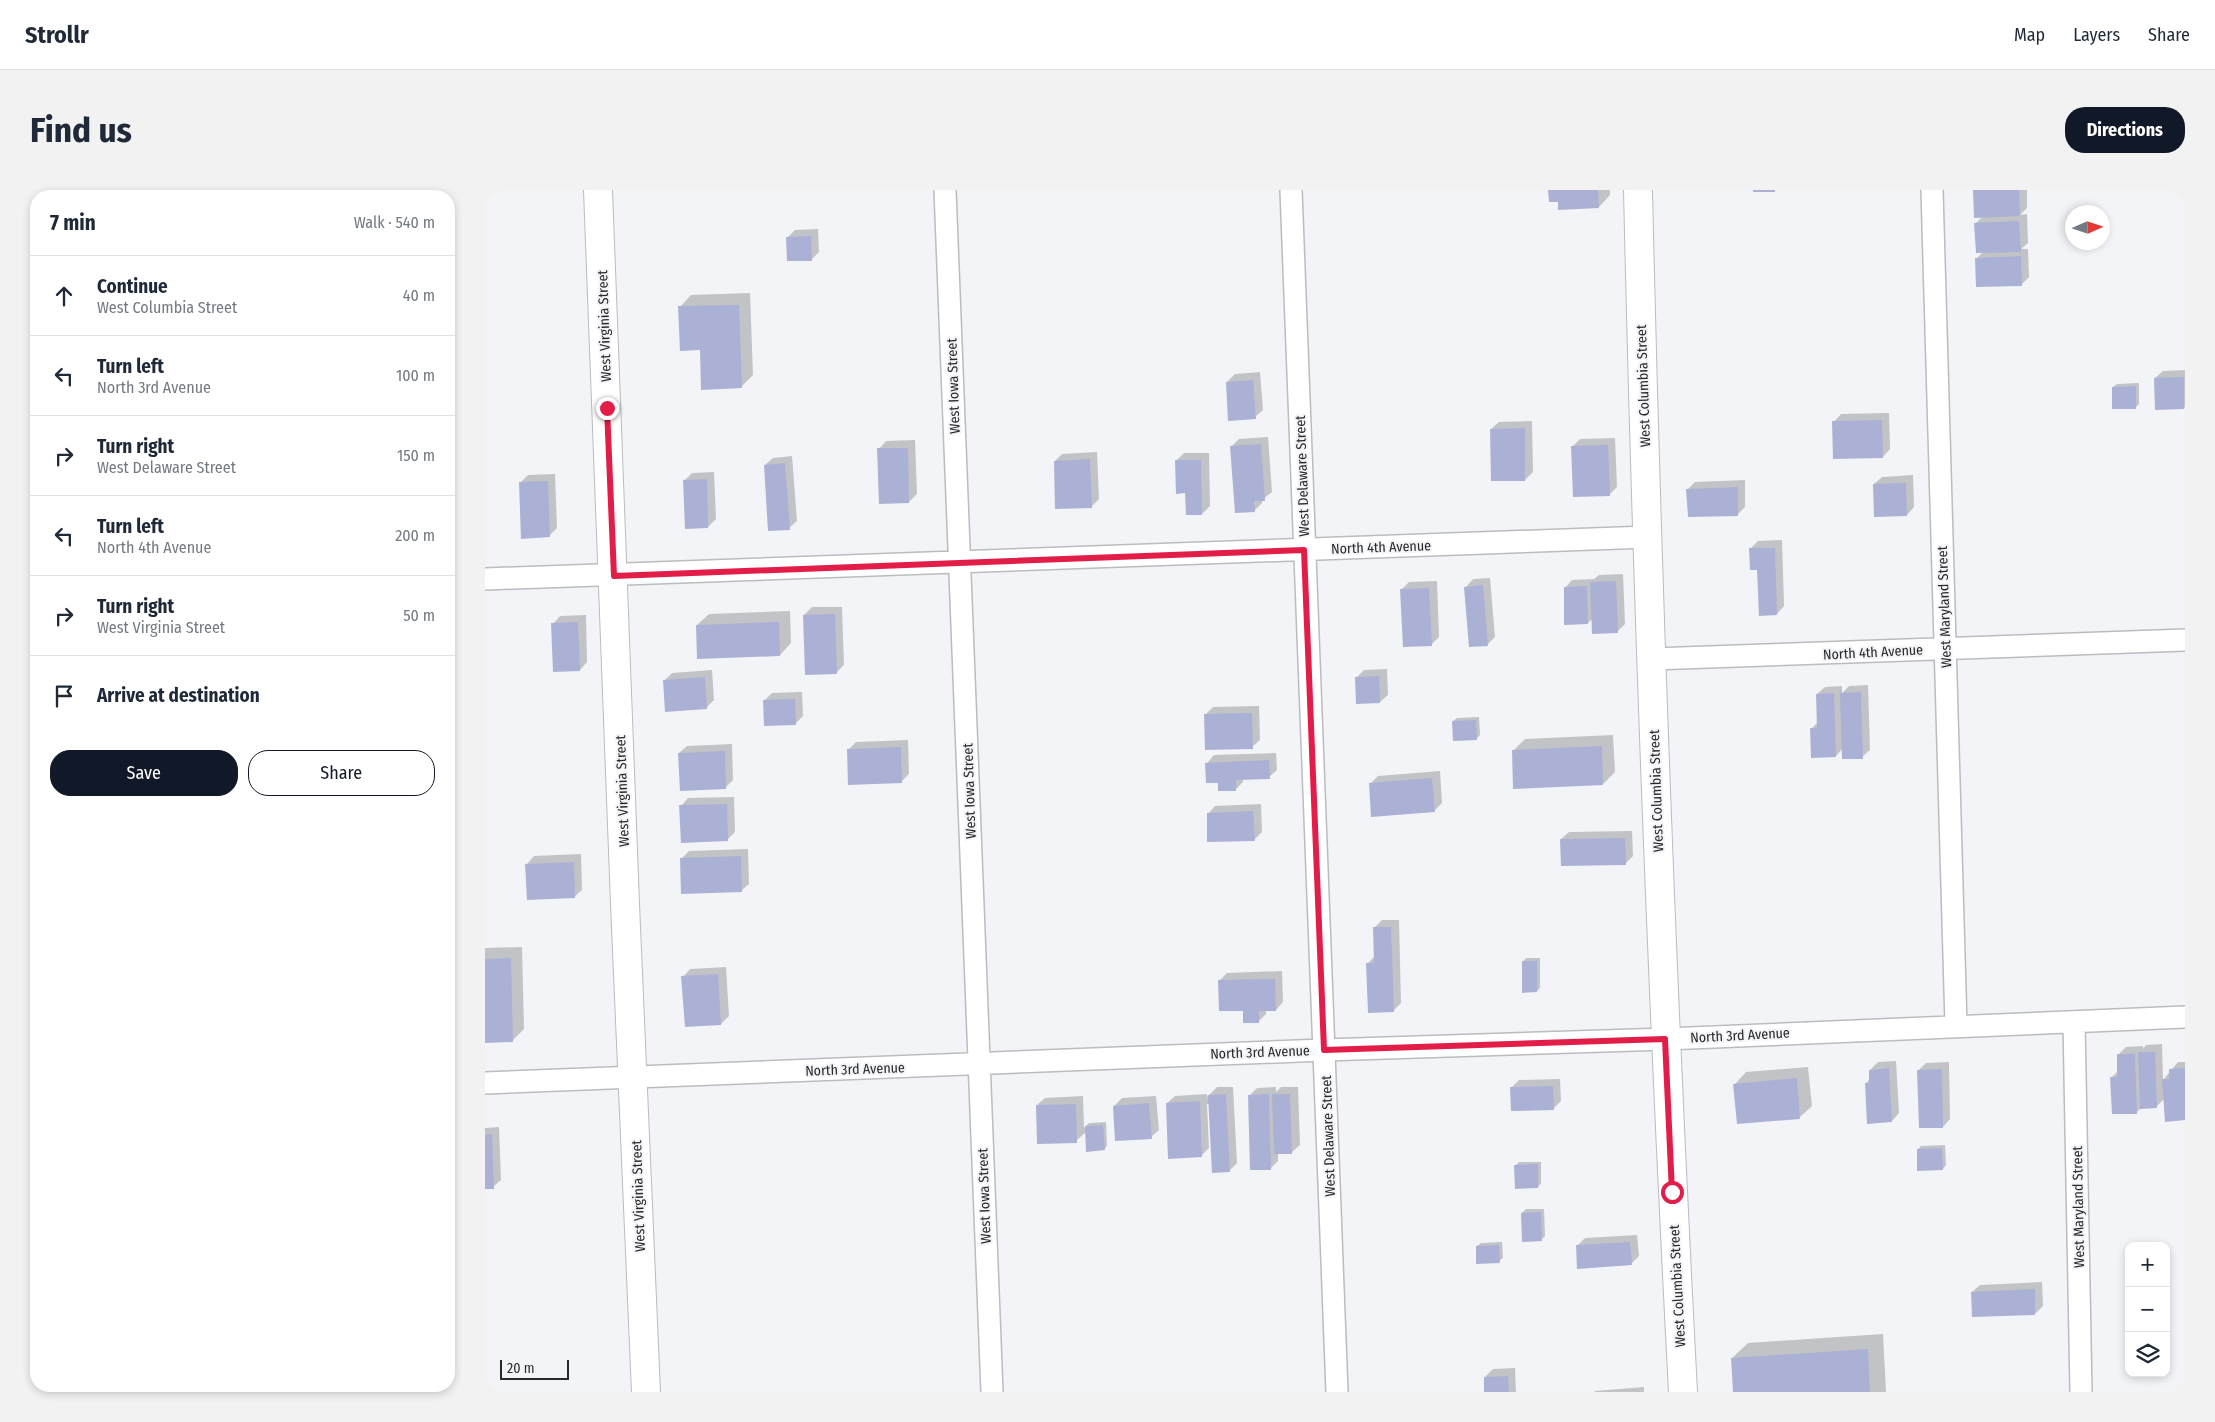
<!DOCTYPE html>
<html lang="en">
<head>
<meta charset="utf-8">
<style>
	body { margin:0; font-family:"Fira Sans Condensed",sans-serif; background:#f2f2f3; color:#1f2937 }
	.controls { position:absolute; right:15px; bottom:15px; display:grid; overflow:hidden; border-radius:10px; box-shadow:0 2px 8px #0003 }
	.controls button { width:45px; height:45px; display:grid; place-items:center; padding:0; border:0; border-bottom:1px solid #e0e1e3; background:#fff; color:#1f2937; font:25px sans-serif }
	.compass { position:absolute; left:1580px; top:15px; width:45px; height:45px; border-radius:50%; background:#fff; box-shadow:0 2px 8px #0003; rotate:87deg }
	.scale { position:absolute; left:15px; bottom:12px; width:69px; box-sizing:border-box; padding-left:5px; border:2px solid #29292a; border-top:0; font-size:14px; line-height:18px; white-space:nowrap; color:#29292a; -webkit-text-stroke:4px #f3f4f8; paint-order:stroke }
	.stop { position:absolute; width:15px; height:15px; margin:-11px; border:4px solid #e11d48; border-radius:50%; background:#fff }
	.stop.end { background:#e11d48; border-color:#fff; box-shadow:0 1px 5px #0008 }
	.list { margin:0; padding:0; list-style:none }
	h2 { display:flex; justify-content:space-between; align-items:center; height:65px; margin:0; padding:0 20px; font-size:21px }
	h2 small { font-size:16px; font-weight:400; color:#747a83 }
	.list li { display:grid; grid-template-columns:32px 1fr auto; gap:15px; align-items:center; box-sizing:border-box; height:80px; padding:0 20px; border-top:1px solid #e0e1e3 }
	.list b { display:block; font-size:19px; white-space:nowrap }
	.list p { margin:0; font-size:16px; white-space:nowrap; color:#747a83 }
	.list em { font-size:16px; font-style:normal; color:#747a83 }
	.actions { display:flex; gap:10px; padding:15px 20px }
	.actions a { flex:1; padding:11px 0; border:1px solid #111827; border-radius:20px; text-align:center; font-size:18px; color:#111827 }
	.actions .main { background:#111827; color:#fff }
	.icon { flex:none; width:28px; height:28px; fill:none; stroke:currentColor; stroke-width:2; stroke-linecap:round; stroke-linejoin:round }
	.map { position:relative; flex:none; width:1700px; height:1202px; overflow:hidden; border-radius:20px }
	header { display:flex; align-items:center; gap:30px; box-sizing:border-box; height:70px; padding:0 25px; background:#fff; border-bottom:1px solid #e0e1e3 }
	header strong { font-size:24px }
	nav { display:flex; gap:28px; margin-inline-start:auto; font-size:18px }
	.intro { display:flex; align-items:center; justify-content:space-between; box-sizing:border-box; height:120px; padding:0 30px }
	h1 { margin:0; font-size:35px }
	.button { padding:12px 22px; border-radius:20px; background:#111827; color:#fff; font-size:18px; font-weight:700 }
	main { display:flex; gap:30px; padding:0 30px }
	aside { flex:1; background:#fff; border-radius:20px; box-shadow:0 2px 8px #0003 }
	.map>svg:first-child { display:block }
	.shadow { fill:#0003 }
	.building { fill:#abb1d4 }
	.lines { fill:none; stroke-linecap:round; stroke-linejoin:round }
	.street-casing { stroke:#bbbcbf; stroke-width:24 }
	.secondary-casing { stroke:#bbbcbf; stroke-width:30 }
	.street { stroke:#fff; stroke-width:21 }
	.secondary { stroke:#fff; stroke-width:28 }
	.route { stroke:#e11d48; stroke-width:6 }
	.labels { text-anchor:middle; stroke-width:4; stroke-linejoin:round; paint-order:stroke }
	.street-label { font-size:14px; fill:#29292a; stroke:#f3f4f8 }
</style>
</head>
<body>
<header>
<strong>Strollr</strong>
<nav><a>Map</a><a>Layers</a><a>Share</a></nav>
</header>
<div class="intro"><h1>Find us</h1><a class="button">Directions</a></div>
<main>
<aside>
<h2>7 min<small>Walk · 540 m</small></h2>
<ul class="list">
<li><svg class="icon" aria-label="ahead" viewBox="0 0 24 24"><path d="M12 20V5M6 11l6-6 6 6"/></svg><div><b>Continue</b><p>West Columbia Street</p></div><em>40 m</em></li>
<li><svg class="icon" aria-label="left" viewBox="0 0 24 24"><path d="M17 20v-9H6M10 6l-5 5 5 5"/></svg><div><b>Turn left</b><p>North 3rd Avenue</p></div><em>100 m</em></li>
<li><svg class="icon" aria-label="right" viewBox="0 0 24 24"><path d="M7 20v-9h11M14 6l5 5-5 5"/></svg><div><b>Turn right</b><p>West Delaware Street</p></div><em>150 m</em></li>
<li><svg class="icon" aria-label="left" viewBox="0 0 24 24"><path d="M17 20v-9H6M10 6l-5 5 5 5"/></svg><div><b>Turn left</b><p>North 4th Avenue</p></div><em>200 m</em></li>
<li><svg class="icon" aria-label="right" viewBox="0 0 24 24"><path d="M7 20v-9h11M14 6l5 5-5 5"/></svg><div><b>Turn right</b><p>West Virginia Street</p></div><em>50 m</em></li>
<li><svg class="icon" aria-label="arrive" viewBox="0 0 24 24"><path d="M6 21V4h12l-3 4 3 4H6"/></svg><div><b>Arrive at destination</b></div></li>
</ul>
<div class="actions"><a class="main">Save</a><a>Share</a></div>
</aside>
<div class="map">
<svg width="1700" height="1202" viewBox="0 0 1700 1202">
	<rect width="100%" height="100%" fill="#f3f4f8"/>
	<path class="shadow" d="M 1065,0 L 1125,0 L 1125,5 L 1114,17 L 1074,11 Z
		M 1489,0 L 1542,0 L 1542,18 L 1535,25 L 1542,24 L 1543,53 L 1536,59 L 1543,59 L 1544,87 L 1536,95 L 1492,68 L 1498,62 L 1490,34 L 1498,26 Z
		M 333,39 L 334,62 L 326,70 L 303,47 L 310,40 Z
		M 265,103 L 268,185 L 256,197 L 216,159 L 195,117 L 206,105 Z
		M 1700,180 L 1700,217 L 1699,218 L 1670,188 L 1678,181 Z
		M 775,182 L 778,220 L 770,227 L 742,192 L 750,184 Z
		M 1654,193 L 1654,214 L 1651,217 L 1628,197 L 1632,194 Z
		M 1404,223 L 1405,259 L 1398,267 L 1349,232 L 1356,224 Z
		M 1047,231 L 1048,282 L 1040,290 L 1006,239 L 1014,232 Z
		M 783,247 L 787,302 L 777,310 L 777,313 L 769,321 L 746,257 L 754,249 Z
		M 1130,248 L 1132,297 L 1124,305 L 1087,257 L 1095,249 Z
		M 430,250 L 432,304 L 424,312 L 394,259 L 401,251 Z
		M 612,262 L 614,309 L 606,317 L 570,271 L 577,264 Z
		M 699,263 L 724,263 L 725,316 L 717,324 L 701,302 L 691,271 Z
		M 307,266 L 312,331 L 304,338 L 280,275 L 288,268 Z
		M 229,282 L 231,329 L 223,337 L 199,291 L 207,283 Z
		M 70,284 L 72,338 L 64,346 L 35,293 L 43,285 Z
		M 1428,285 L 1429,317 L 1422,325 L 1389,294 L 1397,287 Z
		M 1260,290 L 1260,317 L 1253,324 L 1203,299 L 1210,292 Z
		M 1297,350 L 1299,416 L 1292,424 L 1265,359 L 1273,351 Z
		M 1138,384 L 1140,434 L 1132,442 L 1108,428 L 1103,433 L 1080,398 L 1087,390 L 1109,389 L 1114,385 Z
		M 1005,388 L 1010,447 L 1002,455 L 981,397 L 988,389 Z
		M 952,391 L 954,447 L 946,455 L 917,399 L 924,392 Z
		M 327,417 L 357,417 L 359,475 L 351,483 L 319,425 Z
		M 305,421 L 306,453 L 295,465 L 212,435 L 224,424 Z
		M 101,425 L 102,472 L 95,480 L 68,434 L 75,426 Z
		M 902,479 L 903,505 L 895,512 L 872,487 L 879,480 Z
		M 227,480 L 229,510 L 221,518 L 179,491 L 187,483 Z
		M 1383,495 L 1385,560 L 1377,567 L 1358,558 L 1351,566 L 1326,539 L 1333,532 L 1332,504 L 1340,497 L 1357,496 L 1357,503 L 1364,496 Z
		M 317,502 L 318,526 L 310,534 L 279,511 L 287,503 Z
		M 774,516 L 775,550 L 767,557 L 720,525 L 728,517 Z
		M 994,527 L 995,545 L 991,549 L 968,531 L 972,528 Z
		M 1128,545 L 1130,582 L 1118,594 L 1028,561 L 1040,549 Z
		M 423,550 L 424,584 L 417,591 L 363,560 L 371,552 Z
		M 247,554 L 248,590 L 240,598 L 194,563 L 202,556 Z
		M 791,563 L 792,580 L 784,587 L 758,588 L 758,592 L 751,599 L 722,573 L 729,565 Z
		M 955,581 L 957,613 L 949,621 L 885,594 L 893,586 Z
		M 249,607 L 250,642 L 242,650 L 196,616 L 203,608 Z
		M 776,614 L 777,642 L 769,650 L 723,624 L 730,616 Z
		M 1147,641 L 1148,666 L 1140,674 L 1076,649 L 1084,642 Z
		M 263,659 L 264,694 L 256,701 L 197,668 L 204,661 Z
		M 96,664 L 97,700 L 89,707 L 42,674 L 49,666 Z
		M 897,730 L 914,730 L 916,813 L 909,820 L 882,774 L 890,766 L 889,738 Z
		M 37,757 L 39,839 L 27,851 L 0,852 L 0,758 Z
		M 1041,768 L 1055,768 L 1055,798 L 1052,801 L 1038,772 Z
		M 241,777 L 244,826 L 236,834 L 201,836 L 198,787 L 205,779 Z
		M 797,781 L 798,812 L 791,820 L 781,820 L 781,824 L 774,831 L 759,820 L 734,791 L 742,783 Z
		M 1677,854 L 1678,890 L 1693,872 L 1700,872 L 1700,929 L 1679,909 L 1671,917 L 1656,918 L 1652,922 L 1626,888 L 1633,881 L 1633,865 L 1641,857 L 1658,856 L 1658,859 L 1661,855 Z
		M 1411,871 L 1414,923 L 1407,931 L 1381,893 L 1385,889 L 1385,880 L 1393,872 Z
		M 1464,872 L 1465,929 L 1458,937 L 1433,881 L 1441,873 Z
		M 1323,877 L 1327,916 L 1315,927 L 1250,894 L 1261,882 Z
		M 1075,889 L 1076,911 L 1068,919 L 1026,898 L 1034,890 Z
		M 732,897 L 748,897 L 752,973 L 744,981 L 725,914 L 722,914 L 724,958 L 716,966 L 682,913 L 690,906 L 722,904 L 722,907 Z
		M 791,897 L 791,902 L 796,897 L 813,897 L 815,955 L 807,962 L 793,963 L 793,971 L 786,978 L 764,906 L 772,898 Z
		M 598,906 L 599,938 L 604,933 L 621,932 L 622,956 L 619,959 L 601,942 L 591,951 L 552,915 L 560,908 Z
		M 671,906 L 674,940 L 666,947 L 629,916 L 637,908 Z
		M 14,937 L 16,990 L 8,997 L 0,998 L 0,938 Z
		M 1460,955 L 1461,975 L 1458,979 L 1433,959 L 1436,956 Z
		M 1034,972 L 1056,972 L 1056,993 L 1053,997 L 1030,976 Z
		M 1041,1019 L 1059,1019 L 1060,1046 L 1056,1050 L 1037,1023 Z
		M 1152,1045 L 1154,1066 L 1146,1074 L 1092,1056 L 1100,1048 Z
		M 1017,1052 L 1018,1068 L 1014,1071 L 992,1056 L 996,1053 Z
		M 1557,1092 L 1558,1116 L 1550,1124 L 1487,1102 L 1495,1095 Z
		M 1398,1144 L 1401,1202 L 1249,1202 L 1247,1168 L 1263,1153 Z
		M 1030,1178 L 1031,1202 L 1001,1202 L 1000,1187 L 1008,1179 Z
		M 1159,1197 L 1159,1202 L 1109,1202 L 1110,1201 Z"/>
	<path class="building" d="M 1063,0 L 1113,0 L 1114,18 L 1073,20 L 1073,12 L 1064,12 Z
		M 1268,0 L 1290,0 L 1290,2 L 1268,2 Z
		M 1488,0 L 1534,0 L 1535,26 L 1489,28 Z
		M 1534,31 L 1536,62 L 1491,63 L 1489,33 Z
		M 326,46 L 327,71 L 302,71 L 301,47 Z
		M 1536,66 L 1537,96 L 1491,97 L 1490,68 Z
		M 254,115 L 257,198 L 216,200 L 215,160 L 195,161 L 193,116 Z
		M 1699,187 L 1699,219 L 1670,220 L 1669,188 Z
		M 768,190 L 771,229 L 743,231 L 741,192 Z
		M 1651,196 L 1651,219 L 1627,219 L 1627,197 Z
		M 1397,230 L 1398,268 L 1348,269 L 1347,231 Z
		M 1040,238 L 1040,291 L 1006,291 L 1005,239 Z
		M 776,254 L 780,311 L 769,311 L 770,322 L 750,323 L 745,256 Z
		M 1123,255 L 1125,306 L 1088,307 L 1086,256 Z
		M 392,258 L 423,258 L 424,313 L 394,314 Z
		M 605,269 L 607,318 L 570,319 L 569,271 Z
		M 690,270 L 716,270 L 717,325 L 701,325 L 700,303 L 691,304 Z
		M 300,273 L 305,340 L 283,341 L 279,275 Z
		M 222,289 L 223,338 L 200,339 L 198,290 Z
		M 63,291 L 65,347 L 36,349 L 34,292 Z
		M 1421,293 L 1422,326 L 1389,327 L 1388,294 Z
		M 1253,297 L 1253,326 L 1203,327 L 1201,299 Z
		M 1264,358 L 1290,358 L 1292,425 L 1274,426 L 1272,380 L 1265,380 Z
		M 1131,391 L 1133,443 L 1107,444 L 1105,392 Z
		M 998,395 L 1003,456 L 984,457 L 979,397 Z
		M 1102,396 L 1103,434 L 1079,435 L 1079,397 Z
		M 944,398 L 947,456 L 918,457 L 915,399 Z
		M 350,424 L 352,484 L 320,485 L 318,425 Z
		M 93,432 L 95,481 L 68,482 L 66,433 Z
		M 294,432 L 295,466 L 212,469 L 211,435 Z
		M 894,486 L 895,513 L 871,514 L 870,487 Z
		M 220,487 L 222,519 L 180,522 L 178,490 Z
		M 1376,502 L 1378,569 L 1357,569 L 1355,503 Z
		M 1349,503 L 1351,567 L 1326,568 L 1325,538 L 1332,538 L 1331,504 Z
		M 310,509 L 311,535 L 279,536 L 278,510 Z
		M 767,523 L 768,559 L 720,560 L 719,524 Z
		M 991,530 L 992,550 L 968,551 L 967,531 Z
		M 1117,556 L 1118,595 L 1028,599 L 1027,560 Z
		M 416,557 L 417,593 L 363,595 L 362,559 Z
		M 240,561 L 241,599 L 195,601 L 193,563 Z
		M 784,570 L 785,589 L 751,590 L 751,601 L 733,601 L 733,593 L 721,593 L 720,573 Z
		M 947,588 L 950,622 L 886,627 L 884,593 Z
		M 242,614 L 243,651 L 196,653 L 194,615 Z
		M 768,621 L 770,651 L 722,652 L 722,623 Z
		M 1140,648 L 1141,675 L 1076,676 L 1075,649 Z
		M 256,666 L 257,702 L 196,704 L 195,668 Z
		M 89,672 L 90,708 L 42,710 L 40,674 Z
		M 888,737 L 906,737 L 909,822 L 883,823 L 881,773 L 889,773 Z
		M 26,768 L 28,852 L 0,853 L 0,769 Z
		M 1037,771 L 1052,771 L 1052,802 L 1037,803 Z
		M 233,784 L 236,835 L 200,837 L 196,786 Z
		M 790,789 L 791,821 L 774,821 L 774,833 L 758,833 L 758,821 L 734,821 L 733,790 Z
		M 1653,862 L 1670,862 L 1672,918 L 1655,919 Z
		M 1632,864 L 1650,864 L 1652,924 L 1627,924 L 1625,887 L 1632,887 Z
		M 1404,878 L 1407,932 L 1382,934 L 1380,893 L 1384,893 L 1384,880 Z
		M 1700,878 L 1700,930 L 1680,932 L 1677,889 L 1684,889 L 1684,879 Z
		M 1457,879 L 1458,938 L 1434,938 L 1432,880 Z
		M 1312,888 L 1315,929 L 1252,934 L 1248,894 Z
		M 1068,896 L 1069,920 L 1026,921 L 1025,897 Z
		M 741,904 L 745,982 L 727,983 L 723,905 Z
		M 784,904 L 786,980 L 765,980 L 763,905 Z
		M 787,904 L 805,904 L 807,964 L 789,964 Z
		M 715,911 L 717,967 L 683,969 L 681,913 Z
		M 664,913 L 667,949 L 630,951 L 628,916 Z
		M 591,914 L 592,953 L 552,954 L 551,915 Z
		M 618,935 L 620,960 L 601,962 L 600,936 Z
		M 7,944 L 9,999 L 0,999 L 0,945 Z
		M 1457,958 L 1458,980 L 1432,981 L 1432,959 Z
		M 1053,974 L 1053,998 L 1030,999 L 1029,975 Z
		M 1056,1022 L 1057,1051 L 1037,1052 L 1036,1023 Z
		M 1145,1052 L 1147,1075 L 1092,1079 L 1091,1055 Z
		M 1014,1055 L 1015,1073 L 991,1074 L 991,1056 Z
		M 1550,1099 L 1550,1125 L 1487,1127 L 1486,1102 Z
		M 1383,1159 L 1385,1202 L 1248,1202 L 1246,1168 Z
		M 1023,1186 L 1024,1202 L 999,1202 L 999,1187 Z"/>
	<g class="lines">
		<defs>
			<path id="street" d="M 460,0 L 507,1202
				M 806,0 L 852,1202
				M 1447,0 L 1471,835
				M 0,389 L 1162,347
				M 1167,469 L 1700,450
				M 1589,832 L 1596,1202
				M 0,893 L 839,860 L 1181,849 L 1700,827"/>
			<path id="secondary" d="M 113,0 L 140,714 L 161,1202
				M 1153,0 C 1162,401 1177,802 1198,1202"/>
		</defs>
		<use href="#street" class="street-casing"/>
		<use href="#secondary" class="secondary-casing"/>
		<use href="#street" class="street"/>
		<use href="#secondary" class="secondary"/>
	</g>
	<g class="lines">
		<path class="route" d="M 122,218 L 129,386 L 819,360 L 839,860 L 1180,849 L 1187,1002"/>
	</g>
	<g class="labels">
		<g class="street-label">
			<text transform="translate(119 136) rotate(-92)" y="5">West Virginia Street</text>
			<text transform="translate(468 196) rotate(-92)" y="5">West Iowa Street</text>
			<text transform="translate(1158 196) rotate(-92)" y="5">West Columbia Street</text>
			<text transform="translate(817 286) rotate(-92)" y="5">West Delaware Street</text>
			<text transform="translate(896 357) rotate(-2)" y="5">North 4th Avenue</text>
			<text transform="translate(1459 417) rotate(-92)" y="5">West Maryland Street</text>
			<text transform="translate(1388 462) rotate(-3)" y="5">North 4th Avenue</text>
			<text transform="translate(137 601) rotate(-92)" y="5">West Virginia Street</text>
			<text transform="translate(484 601) rotate(-92)" y="5">West Iowa Street</text>
			<text transform="translate(1171 601) rotate(-92)" y="5">West Columbia Street</text>
			<text transform="translate(1255 845) rotate(-3)" y="5">North 3rd Avenue</text>
			<text transform="translate(775 862) rotate(-2)" y="5">North 3rd Avenue</text>
			<text transform="translate(370 879) rotate(-2)" y="5">North 3rd Avenue</text>
			<text transform="translate(843 946) rotate(-92)" y="5">West Delaware Street</text>
			<text transform="translate(153 1006) rotate(-92)" y="5">West Virginia Street</text>
			<text transform="translate(499 1006) rotate(-92)" y="5">West Iowa Street</text>
			<text transform="translate(1593 1017) rotate(-91)" y="5">West Maryland Street</text>
			<text transform="translate(1192 1096) rotate(-93)" y="5">West Columbia Street</text>
		</g>
	</g>
</svg>
<div class="controls">
<button>+</button>
<button>−</button>
<button><svg class="icon" aria-label="layers" viewBox="0 0 24 24"><path d="M12 4l9 5-9 5-9-5zM3 14l9 5 9-5"/></svg></button>
</div>
<svg class="compass" viewBox="-18 -18 36 36"><path d="M0-13l5 13h-10z" fill="#e53935"/><path d="M0 13l5-13h-10z" fill="#747a83"/></svg>
<div class="scale">20 m</div>
<div class="stop" style="left:1187px;top:1002px"></div>
<div class="stop end" style="left:122px;top:218px"></div>
</div>
</main>
</body>
</html>
